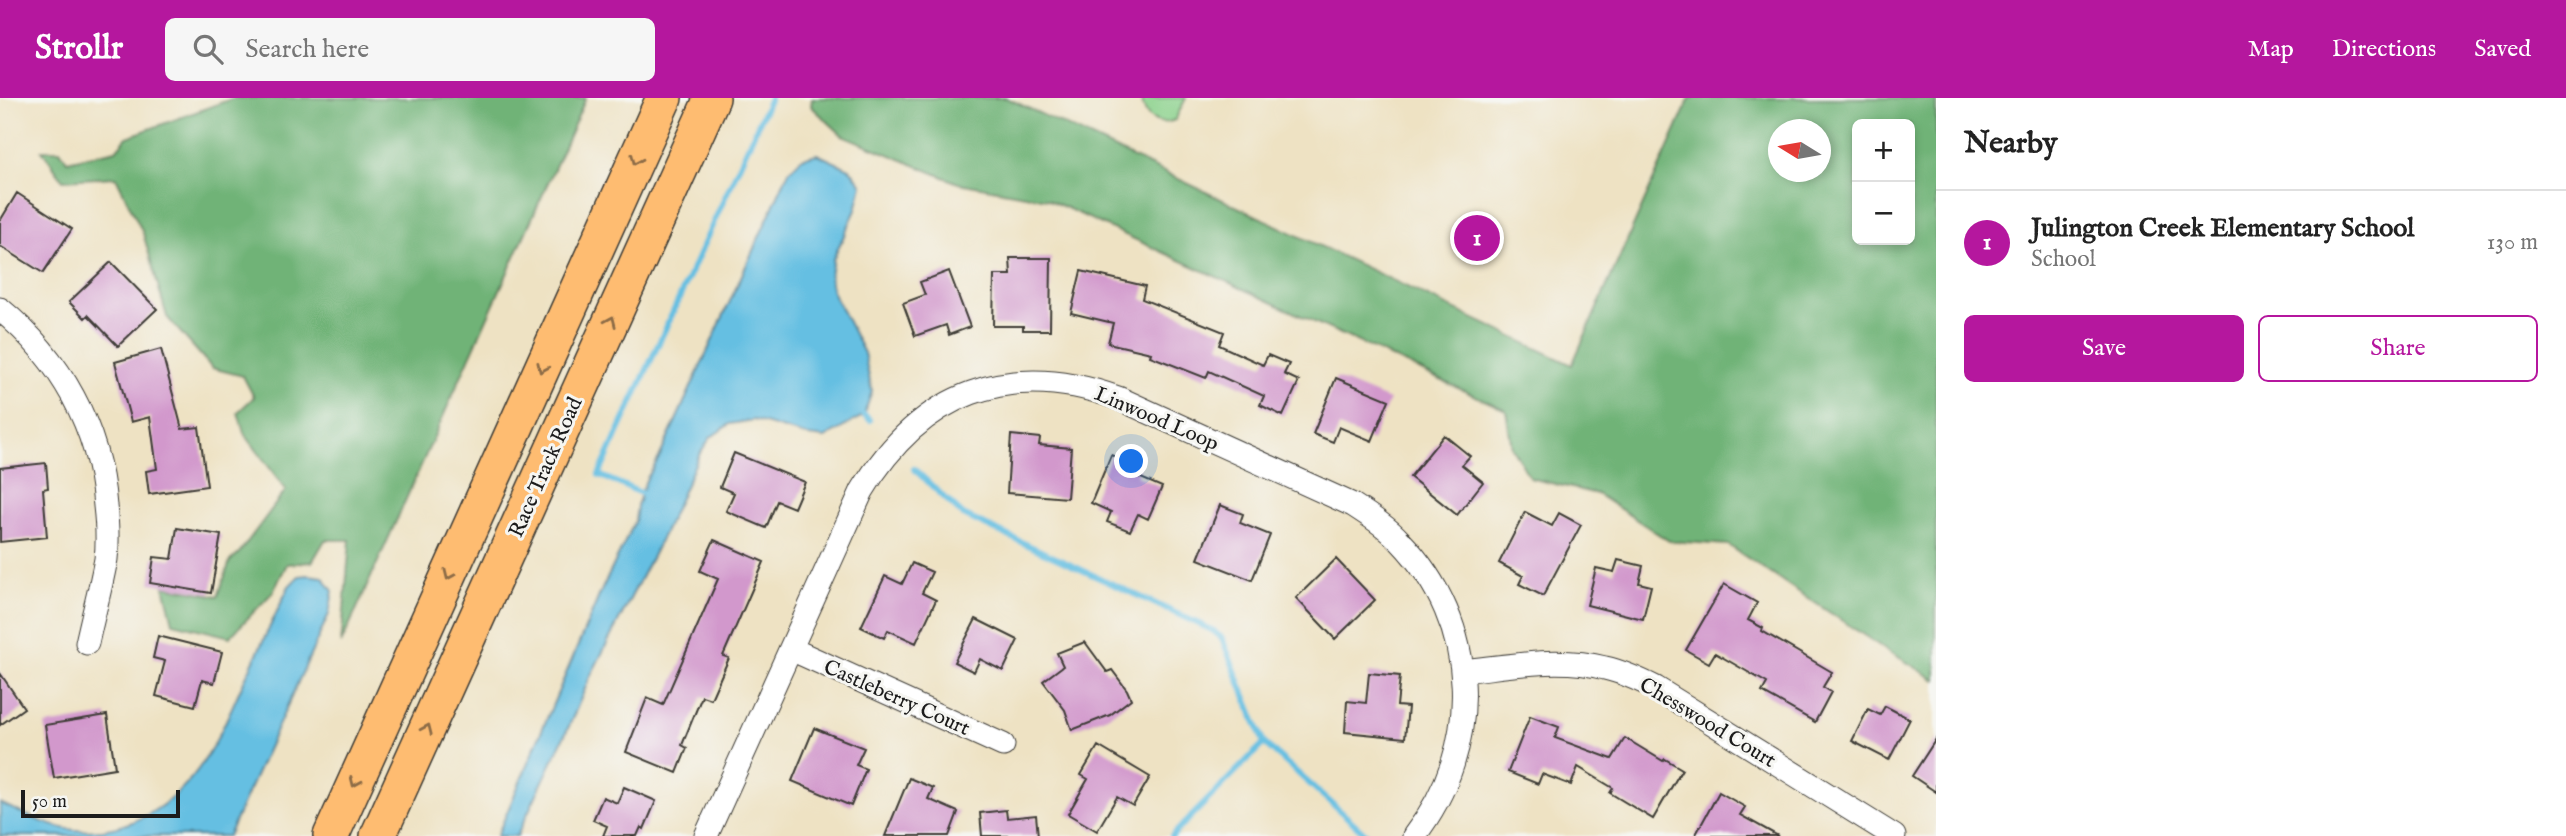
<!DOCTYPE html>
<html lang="en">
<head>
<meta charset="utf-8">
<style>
	body { margin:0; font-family:"IM FELL English",serif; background:#f6f6f6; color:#222 }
	.controls { position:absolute; right:21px; top:21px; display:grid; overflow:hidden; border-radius:10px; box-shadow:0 4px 10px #0003 }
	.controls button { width:63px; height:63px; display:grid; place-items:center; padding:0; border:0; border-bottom:2px solid #e0e0e0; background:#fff; color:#222; font:35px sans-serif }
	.compass { position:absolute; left:1768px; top:21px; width:63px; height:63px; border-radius:50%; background:#fff; box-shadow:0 4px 10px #0003; rotate:281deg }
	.scale { position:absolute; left:21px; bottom:18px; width:159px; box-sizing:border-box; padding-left:7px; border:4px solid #1c1c1c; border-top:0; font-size:19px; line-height:24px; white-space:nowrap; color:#1c1c1c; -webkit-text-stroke:5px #f6f6f2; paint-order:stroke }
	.you { position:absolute; left:1132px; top:364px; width:24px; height:24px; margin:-18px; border:5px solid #fff; border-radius:50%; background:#1a73e8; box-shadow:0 0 0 10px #1a73e833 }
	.badge { display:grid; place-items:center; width:46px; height:46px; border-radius:50%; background:#b5179e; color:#fff; font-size:23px; font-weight:700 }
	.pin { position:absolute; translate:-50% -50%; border:4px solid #fff; box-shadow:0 2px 7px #0006 }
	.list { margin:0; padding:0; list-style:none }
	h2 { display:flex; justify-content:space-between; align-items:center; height:91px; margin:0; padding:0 28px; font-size:30px }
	h2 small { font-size:23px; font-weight:400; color:#767676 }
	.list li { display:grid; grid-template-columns:46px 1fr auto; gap:21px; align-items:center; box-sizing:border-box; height:105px; padding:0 28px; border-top:2px solid #e0e0e0 }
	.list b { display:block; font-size:26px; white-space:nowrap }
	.list p { margin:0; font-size:23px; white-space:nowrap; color:#767676 }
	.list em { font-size:23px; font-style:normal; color:#767676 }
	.actions { display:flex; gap:14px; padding:21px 28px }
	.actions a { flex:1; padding:16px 0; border:2px solid #b5179e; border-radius:10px; text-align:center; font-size:24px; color:#b5179e }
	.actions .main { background:#b5179e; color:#fff }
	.icon { flex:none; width:38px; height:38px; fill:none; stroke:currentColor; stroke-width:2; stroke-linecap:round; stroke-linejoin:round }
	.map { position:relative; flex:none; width:1936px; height:738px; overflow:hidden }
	header { display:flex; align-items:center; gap:42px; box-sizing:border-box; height:98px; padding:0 35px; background:#b5179e; color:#fff }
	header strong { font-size:33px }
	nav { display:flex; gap:38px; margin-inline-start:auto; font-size:24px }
	.search { width:490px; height:63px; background:#f6f6f6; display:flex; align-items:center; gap:18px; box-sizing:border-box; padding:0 24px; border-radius:10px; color:#767676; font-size:26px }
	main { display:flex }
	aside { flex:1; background:#fff }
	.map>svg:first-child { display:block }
	.green { fill:#8ad18b; stroke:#537654; stroke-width:2 }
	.forest { fill:#6fb377; stroke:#46684a; stroke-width:2; fill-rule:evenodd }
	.water { fill:#65bfe2; stroke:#406e7f; stroke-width:2 }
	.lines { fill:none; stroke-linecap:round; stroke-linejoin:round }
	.stream { stroke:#65bfe2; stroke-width:6 }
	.building { fill:#d298cc }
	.street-casing { stroke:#3c3a35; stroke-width:25 }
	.primary-casing { stroke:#3c3a35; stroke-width:38 }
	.street { stroke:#fff; stroke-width:23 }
	.primary { stroke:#febc71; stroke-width:35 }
	.oneway { stroke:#8d6c46 }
	.labels { text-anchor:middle; stroke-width:6; stroke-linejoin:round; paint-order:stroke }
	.street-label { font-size:21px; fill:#1c1c1c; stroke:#f6f6f2 }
</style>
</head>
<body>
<header>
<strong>Strollr</strong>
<div class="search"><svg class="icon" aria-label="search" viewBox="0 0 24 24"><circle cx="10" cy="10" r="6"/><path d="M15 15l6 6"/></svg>Search here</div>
<nav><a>Map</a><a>Directions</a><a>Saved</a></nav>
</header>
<main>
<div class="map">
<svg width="1936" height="738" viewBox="0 0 1936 738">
	<rect width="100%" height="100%" fill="#f6f6f2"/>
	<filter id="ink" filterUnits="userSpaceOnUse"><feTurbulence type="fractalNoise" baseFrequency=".0143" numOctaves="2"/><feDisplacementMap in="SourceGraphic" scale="14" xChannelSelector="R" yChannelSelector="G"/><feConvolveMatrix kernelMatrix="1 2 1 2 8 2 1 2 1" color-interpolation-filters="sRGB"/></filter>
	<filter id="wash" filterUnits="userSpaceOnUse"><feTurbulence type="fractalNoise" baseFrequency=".00686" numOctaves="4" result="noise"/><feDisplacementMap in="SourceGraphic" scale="28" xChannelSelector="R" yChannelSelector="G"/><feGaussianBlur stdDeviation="1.57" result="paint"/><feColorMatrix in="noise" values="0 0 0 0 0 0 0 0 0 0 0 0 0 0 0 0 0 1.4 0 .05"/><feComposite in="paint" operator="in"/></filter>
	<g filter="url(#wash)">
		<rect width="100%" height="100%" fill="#eee2c3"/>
		<path class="green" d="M 1142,0 L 1186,0 L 1175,22 C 1157,29 1143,20 1142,0 Z"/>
		<path class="forest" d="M 234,0 L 586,0 L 341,546 L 350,442 L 325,442 L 312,464 L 287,466 L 273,494 L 230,539 L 173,525 L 164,488 L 218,498 L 230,463 L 239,455 L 286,392 L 244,335 L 238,314 L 254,299 L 243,278 L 212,270 L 167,219 L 143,135 L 116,79 L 63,82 L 42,52 L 60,52 L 67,63 L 116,52 L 127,39 Z
			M 812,0 L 1007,0 L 1572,267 L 1690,0 L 1936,0 L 1936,582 L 1880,548 L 1728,447 L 1669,443 L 1597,396 L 1530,380 L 1512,350 L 1506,312 L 1047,101 L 958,85 L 842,37 L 811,8 ZM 1857,26 L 1910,26 L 1910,142 L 1857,142 ZM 1778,32 L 1820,32 L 1820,74 L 1778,74 Z"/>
		<path class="water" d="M 817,56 L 850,71 L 862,87 L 856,112 L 833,161 L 830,177 L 832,193 L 864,255 L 872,293 L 864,317 L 825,340 L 808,338 L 754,322 L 730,326 L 711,339 L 700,355 L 666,431 L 590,579 L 570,626 L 517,738 L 497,738 L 602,491 L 635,423 L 637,408 L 646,382 L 659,360 L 789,73 L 802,60 Z
			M 308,477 L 323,479 L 333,493 L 329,516 L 228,738 L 0,738 L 0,705 C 24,716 48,729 75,732 C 125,738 171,709 199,670 C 218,644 230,613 243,585 C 259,552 274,520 289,488 L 299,478 Z"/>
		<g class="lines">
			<path class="stream" d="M 864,317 L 870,322
				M 914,371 L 963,417 L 1212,532 L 1222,540 L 1264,645 L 1368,738
				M 641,395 L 599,377 L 770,0
				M 1172,738 L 1264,645"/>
		</g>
		<g id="blocks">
			<path class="building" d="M 17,95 L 72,131 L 43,175 L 0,148 L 0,123 Z
				M 1010,160 L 1051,160 L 1050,232 L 1023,232 L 1023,228 L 993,228 L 994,177 L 1011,177 Z
				M 111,164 L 157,211 L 118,248 L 88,217 L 85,220 L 69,204 Z
				M 949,173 L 970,229 L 949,237 L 946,227 L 915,238 L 903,205 L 925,197 L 920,184 Z
				M 1081,173 L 1145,188 L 1142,201 L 1224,234 L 1219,247 L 1263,267 L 1268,257 L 1289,266 L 1284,276 L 1299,283 L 1283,318 L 1260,307 L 1264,298 L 1209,273 L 1206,280 L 1150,258 L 1151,255 L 1108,245 L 1113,225 L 1071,215 Z
				M 161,251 L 182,331 L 199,329 L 207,388 L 149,396 L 146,373 L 157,371 L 150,319 L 131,324 L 115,264 Z
				M 1336,280 L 1389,302 L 1372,343 L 1339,329 L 1333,344 L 1313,336 Z
				M 1011,337 L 1040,340 L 1039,347 L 1071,350 L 1067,400 L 1007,395 Z
				M 1444,337 L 1470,358 L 1462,367 L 1483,384 L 1457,417 L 1410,379 Z
				M 734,355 L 805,384 L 794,410 L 777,403 L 766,430 L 726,413 L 734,395 L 720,389 Z
				M 1111,357 L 1139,369 L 1136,378 L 1162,389 L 1148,421 L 1138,416 L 1130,433 L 1107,424 L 1111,414 L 1091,405 Z
				M 46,365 L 48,390 L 43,391 L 47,439 L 0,444 L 0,370 Z
				M 1220,407 L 1243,416 L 1240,425 L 1270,437 L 1252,482 L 1198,461 Z
				M 1525,414 L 1552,428 L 1559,415 L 1581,427 L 1543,498 L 1519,486 L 1523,478 L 1499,465 Z
				M 177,430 L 221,437 L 211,495 L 150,485 L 154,459 L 172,461 Z
				M 714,442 L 764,464 L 723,558 L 729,560 L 711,601 L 702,598 L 682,647 L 687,650 L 677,675 L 626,654 L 647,600 L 663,607 L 718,481 L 700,473 Z
				M 1336,461 L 1375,502 L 1335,541 L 1296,500 Z
				M 1618,462 L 1643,468 L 1639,485 L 1651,488 L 1643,521 L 1587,507 L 1596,470 L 1614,474 Z
				M 912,465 L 932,474 L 922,495 L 936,502 L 916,545 L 888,532 L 884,540 L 861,529 L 885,478 L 902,486 Z
				M 1724,486 L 1757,505 L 1748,522 L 1763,530 L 1762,533 L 1832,574 L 1823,589 L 1831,594 L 1815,624 L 1762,594 L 1767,585 L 1715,555 L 1709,565 L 1686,552 Z
				M 976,521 L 1018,542 L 1003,573 L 980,561 L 974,574 L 954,564 Z
				M 158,538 L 222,554 L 214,585 L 202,582 L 195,608 L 156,598 L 165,563 L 153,560 Z
				M 1085,544 L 1107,574 L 1112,572 L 1127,592 L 1131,601 L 1110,617 L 1072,632 L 1065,612 L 1043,583 L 1063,568 L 1057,555 Z
				M 0,575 L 24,610 L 0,627 Z
				M 1369,575 L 1400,578 L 1397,608 L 1408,609 L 1405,640 L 1345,634 L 1347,603 L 1366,605 Z
				M 1885,608 L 1910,621 L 1889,662 L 1852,643 L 1868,611 L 1880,617 Z
				M 107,617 L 115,670 L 54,680 L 45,627 Z
				M 1530,618 L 1559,629 L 1555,640 L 1612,661 L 1625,640 L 1663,663 L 1665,661 L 1682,671 L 1653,721 L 1610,695 L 1613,690 L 1578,669 L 1571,687 L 1542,676 L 1538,686 L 1508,674 Z
				M 814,630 L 864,650 L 856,667 L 866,671 L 851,708 L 792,683 Z
				M 1936,641 L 1936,694 L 1912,678 Z
				M 1098,648 L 1150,679 L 1133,708 L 1117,699 L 1097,733 L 1068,716 L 1088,681 L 1081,677 Z
				M 909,680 L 933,690 L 928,701 L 958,714 L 949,738 L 885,738 Z
				M 624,689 L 656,703 L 644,731 L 641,729 L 637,738 L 603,738 L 607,728 L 593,722 L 603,699 L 617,705 Z
				M 1719,694 L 1745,709 L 1740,717 L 1778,738 L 1695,738 Z
				M 1006,712 L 1007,720 L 1036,717 L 1038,738 L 982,738 L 980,715 Z"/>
		</g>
	</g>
	<g filter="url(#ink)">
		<use href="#blocks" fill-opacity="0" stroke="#3c3a35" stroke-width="2"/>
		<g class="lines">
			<defs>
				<path id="street" d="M 0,211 C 61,261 99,329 105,408 C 107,425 108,444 106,461 C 101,489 93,517 87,545
					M 791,551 L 1003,647
					M 1463,573 C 1510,568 1559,558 1605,570 C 1623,574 1640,582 1656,590 L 1894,738
					M 706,738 L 862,393 C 921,294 1010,261 1118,300 L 1353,407 C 1370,418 1387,429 1400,443 C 1480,526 1484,648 1414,738"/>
				<path id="primary" d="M 331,738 L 664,0
					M 378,738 L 712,0"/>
			</defs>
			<use href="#street" class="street-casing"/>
			<use href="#primary" class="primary-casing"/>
			<use href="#street" class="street"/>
			<use href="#primary" class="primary"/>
		</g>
		<defs><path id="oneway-chevron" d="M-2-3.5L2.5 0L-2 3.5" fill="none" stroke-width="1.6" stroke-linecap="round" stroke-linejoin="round" transform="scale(1.75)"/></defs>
		<g class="oneway">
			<use href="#oneway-chevron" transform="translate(636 62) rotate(114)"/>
			<use href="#oneway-chevron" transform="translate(611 223) rotate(-66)"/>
			<use href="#oneway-chevron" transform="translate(542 270) rotate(114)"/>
			<use href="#oneway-chevron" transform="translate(449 477) rotate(114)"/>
			<use href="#oneway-chevron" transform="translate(427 631) rotate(-66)"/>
			<use href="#oneway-chevron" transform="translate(355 684) rotate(114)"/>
		</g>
	</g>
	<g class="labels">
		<g class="street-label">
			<text transform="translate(1157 320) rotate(23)" y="7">Linwood Loop</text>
			<text transform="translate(545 369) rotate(-66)" y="7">Race Track Road</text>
			<text transform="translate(897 599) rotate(24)" y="7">Castleberry Court</text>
			<text transform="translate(1708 624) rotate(31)" y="7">Chesswood Court</text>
		</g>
	</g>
</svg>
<div class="controls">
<button>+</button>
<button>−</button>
</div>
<svg class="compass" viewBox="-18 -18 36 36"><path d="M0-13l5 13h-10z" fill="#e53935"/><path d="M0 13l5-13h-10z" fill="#767676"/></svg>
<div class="scale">50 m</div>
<div class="you"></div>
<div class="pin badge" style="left:1477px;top:140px">1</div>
</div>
<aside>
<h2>Nearby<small></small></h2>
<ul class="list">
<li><span class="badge">1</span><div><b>Julington Creek Elementary School</b><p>School</p></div><em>130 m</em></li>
</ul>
<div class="actions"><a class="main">Save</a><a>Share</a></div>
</aside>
</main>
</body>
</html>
